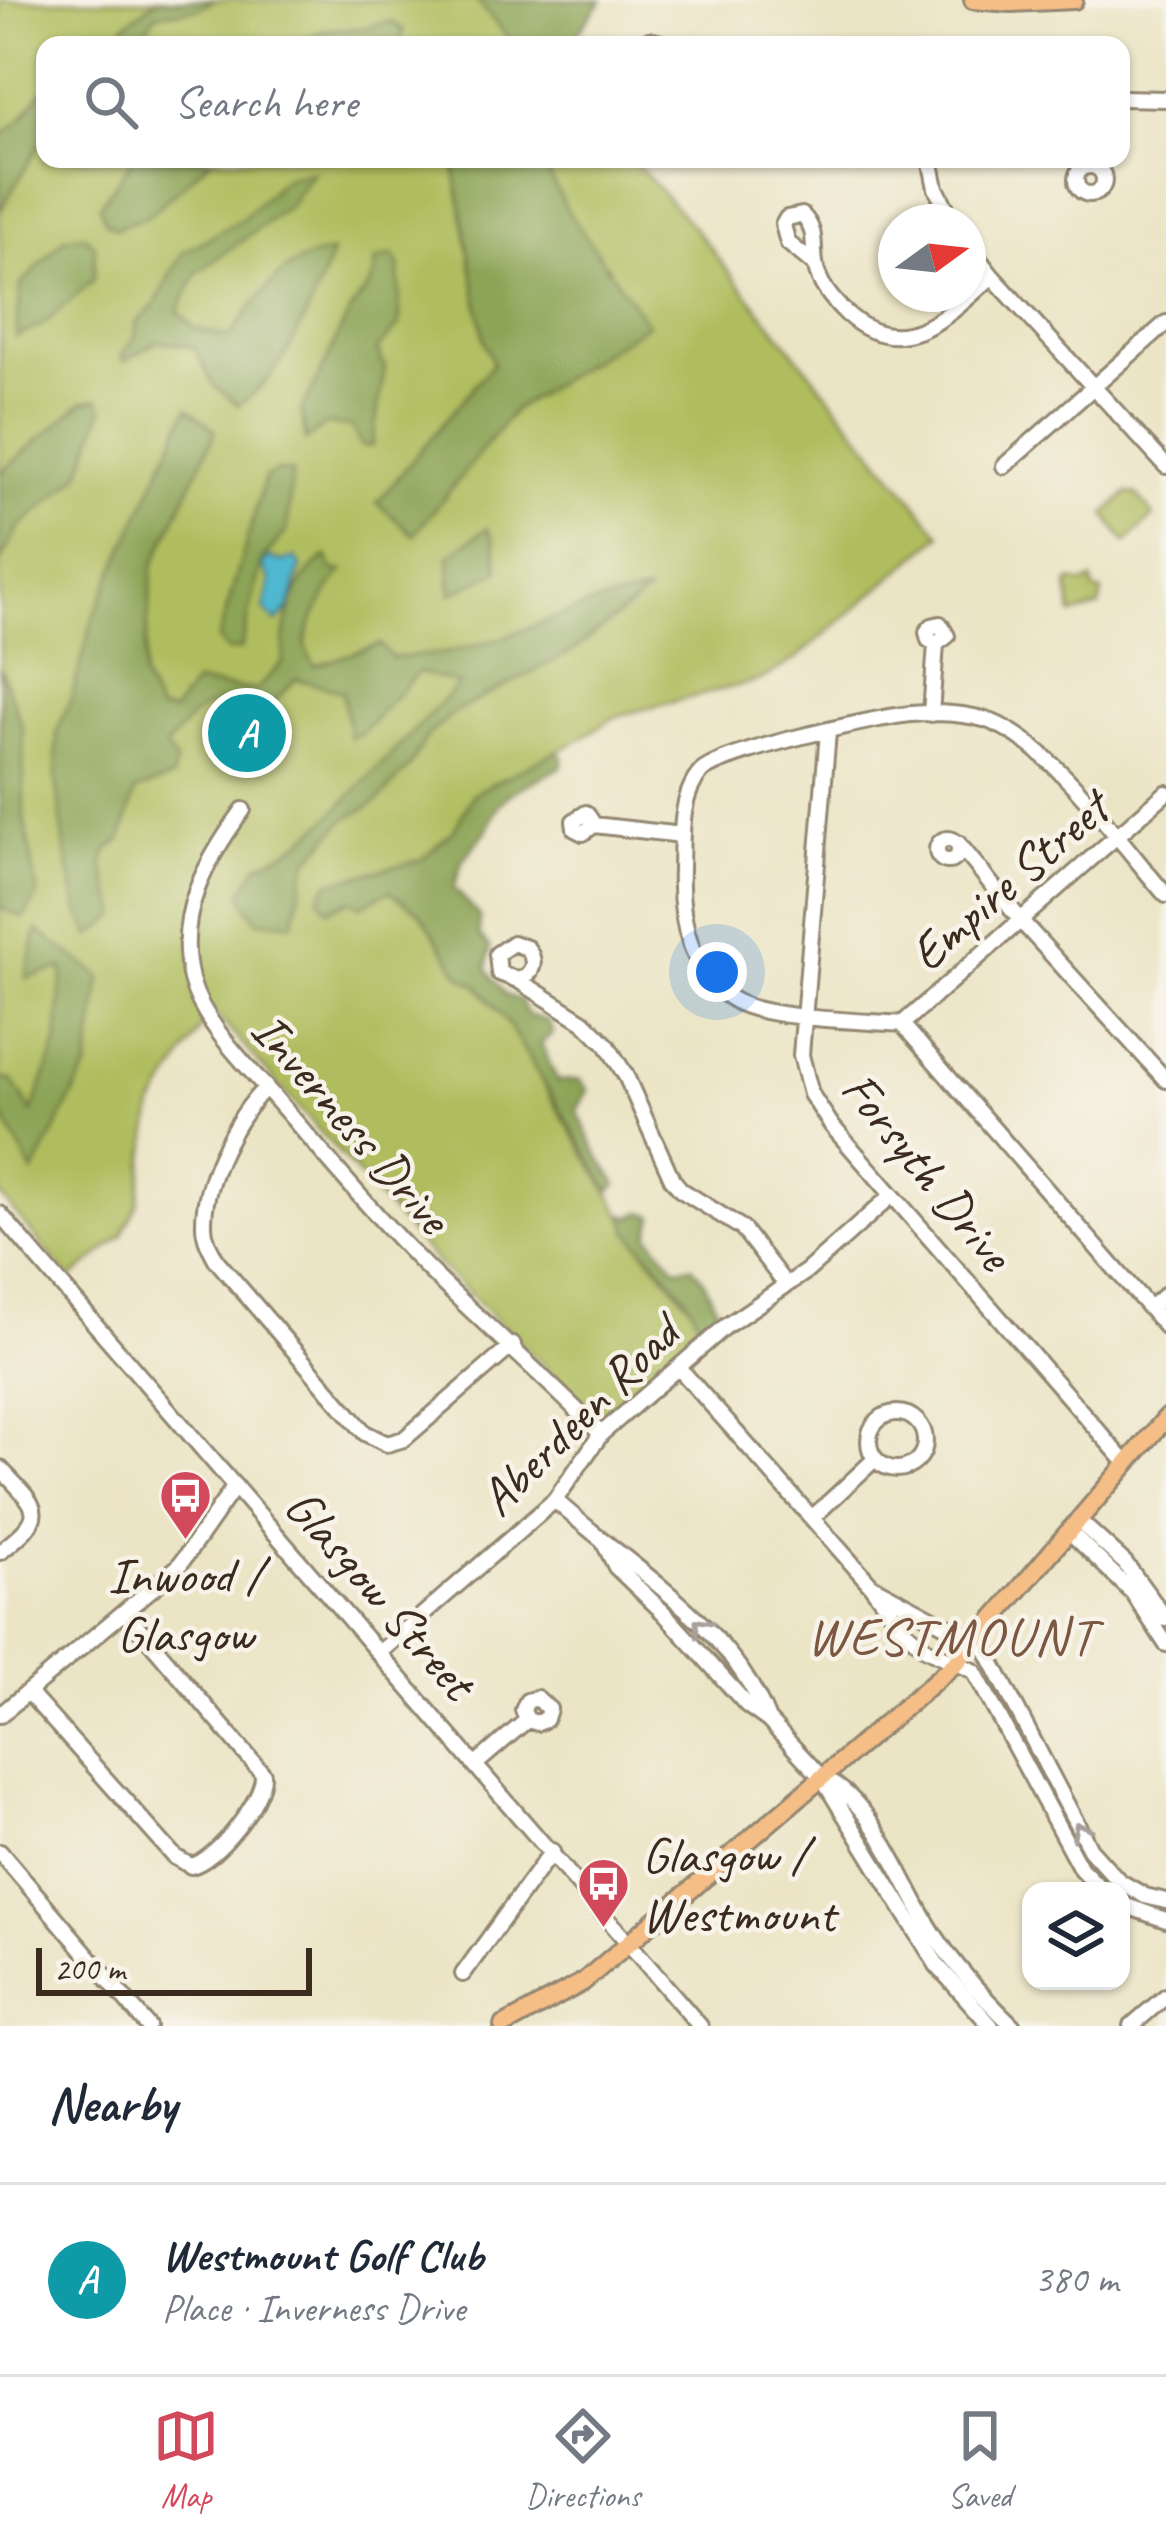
<!DOCTYPE html>
<html lang="en">
<head>
<meta charset="utf-8">
<style>
	body { margin:0; font-family:Caveat,sans-serif; background:#f2f2f3; color:#1f2937 }
	.controls { position:absolute; right:36px; bottom:36px; display:grid; overflow:hidden; border-radius:24px; box-shadow:0 3px 9px #0004 }
	.controls button { width:108px; height:108px; display:grid; place-items:center; padding:0; border:0; border-bottom:3px solid #e0e1e3; background:#fff; color:#1f2937; font:60px sans-serif }
	.compass { position:absolute; left:878px; top:204px; width:108px; height:108px; border-radius:50%; background:#fff; box-shadow:0 3px 9px #0004; rotate:75deg }
	.scale { position:absolute; left:36px; bottom:30px; width:276px; box-sizing:border-box; padding-left:12px; border:6px solid #3b2a1e; border-top:0; font-size:33px; line-height:42px; white-space:nowrap; color:#3b2a1e; -webkit-text-stroke:9px #f7f3e8; paint-order:stroke }
	.you { position:absolute; left:717px; top:972px; width:42px; height:42px; margin:-30px; border:9px solid #fff; border-radius:50%; background:#1a73e8; box-shadow:0 0 0 18px #1a73e833 }
	.badge { display:grid; place-items:center; width:78px; height:78px; border-radius:50%; background:#d1495b; color:#fff; font-size:39px; font-weight:700 }
	.pin { position:absolute; translate:-50% -50%; border:6px solid #fff; box-shadow:0 3px 12px #0006 }
	.list { margin:0; padding:0; list-style:none }
	h2 { display:flex; justify-content:space-between; align-items:center; height:156px; margin:0; padding:0 48px; font-size:51px }
	h2 small { font-size:39px; font-weight:400; color:#747a83 }
	.list li { display:grid; grid-template-columns:78px 1fr auto; gap:36px; align-items:center; box-sizing:border-box; height:192px; padding:0 48px; border-top:3px solid #e0e1e3 }
	.list b { display:block; font-size:45px; white-space:nowrap }
	.list p { margin:0; font-size:39px; white-space:nowrap; color:#747a83 }
	.list em { font-size:39px; font-style:normal; color:#747a83 }
	.icon { flex:none; width:66px; height:66px; fill:none; stroke:currentColor; stroke-width:2; stroke-linecap:round; stroke-linejoin:round }
	.map { position:relative; flex:none; width:1166px; height:2026px; overflow:hidden }
	.search { position:absolute; background:#fff; box-shadow:0 3px 9px #0004; left:36px; right:36px; top:36px; height:132px; display:flex; align-items:center; gap:30px; box-sizing:border-box; padding:0 42px; border-radius:24px; color:#747a83; font-size:45px }
	.sheet { height:348px; background:#fff }
	nav { display:flex; justify-content:space-around; align-items:center; box-sizing:border-box; height:168px; border-top:3px solid #e0e1e3; background:#fff; font-size:33px; color:#747a83 }
	nav a { display:grid; justify-items:center; gap:6px }
	nav .on { color:#d1495b }
	.map>svg:first-child { display:block }
	.green { fill:#b0bd5f; stroke:#76743e; stroke-width:3 }
	.forest { fill:#8ca456; stroke:#64673a; stroke-width:3 }
	.water { fill:#50b7cf; stroke:#467076; stroke-width:3 }
	.lines { fill:none; stroke-linecap:round; stroke-linejoin:round }
	.minor-casing { stroke:#938772; stroke-width:20 }
	.major-casing { stroke:#938772; stroke-width:22 }
	.minor { stroke:#fff; stroke-width:14 }
	.major { stroke:#f6be87; stroke-width:16 }
	.oneway { stroke:#a79f9a }
	.labels { text-anchor:middle; stroke-width:9; stroke-linejoin:round; paint-order:stroke }
	.street-label { font-size:51px; fill:#3b2a1e; stroke:#f7f3e8 }
	.poi-label { font-size:51px; fill:#3b2a1e; stroke:#f7f3e8 }
	.neighbourhood-label { font-size:54px; letter-spacing:3px; fill:#7c5842; stroke:#f7f3e8 }
</style>
</head>
<body>
<div class="map">
<svg width="1166" height="2026" viewBox="0 0 1166 2026">
	<rect width="100%" height="100%" fill="#f7f3e8"/>
	<filter id="ink" filterUnits="userSpaceOnUse"><feTurbulence type="fractalNoise" baseFrequency=".00833" numOctaves="2"/><feDisplacementMap in="SourceGraphic" scale="24" xChannelSelector="R" yChannelSelector="G"/><feConvolveMatrix kernelMatrix="1 2 1 2 8 2 1 2 1" color-interpolation-filters="sRGB"/></filter>
	<filter id="wash" filterUnits="userSpaceOnUse"><feTurbulence type="fractalNoise" baseFrequency=".004" numOctaves="4" result="noise"/><feDisplacementMap in="SourceGraphic" scale="48" xChannelSelector="R" yChannelSelector="G"/><feGaussianBlur stdDeviation="2.7" result="paint"/><feColorMatrix in="noise" values="0 0 0 0 0 0 0 0 0 0 0 0 0 0 0 0 0 1.4 0 .05"/><feComposite in="paint" operator="in"/></filter>
	<g filter="url(#wash)">
		<rect width="100%" height="100%" fill="#ebe4c5"/>
		<path class="green" d="M 0,0 L 487,0 L 531,45 L 45,45 L 45,159 L 632,159 L 694,228 L 941,535 L 797,658 L 760,680 L 617,716 L 538,764 L 508,788 L 437,891 L 548,1093 L 644,1251 L 708,1326 L 613,1411 L 592,1412 L 437,1263 L 212,1010 L 153,1107 L 138,1202 L 122,1236 L 70,1279 L 0,1195 Z
			M 1127,493 L 1136,494 L 1154,516 L 1126,543 L 1105,514 Z
			M 1092,580 L 1094,590 L 1102,592 L 1099,607 L 1072,615 L 1068,586 L 1071,581 L 1083,584 Z"/>
		<path class="forest" d="M 157,0 L 214,0 L 198,9 L 156,14 L 136,45 L 106,45 L 129,21 Z
			M 476,0 L 602,0 L 569,45 L 514,45 Z
			M 391,21 L 404,30 L 400,45 L 288,45 L 328,29 L 364,28 Z
			M 45,87 L 45,135 L 0,211 L 0,136 L 21,120 Z
			M 133,159 L 212,159 L 148,216 L 116,228 L 106,222 L 99,206 Z
			M 457,159 L 535,159 L 549,174 L 567,210 L 648,324 L 515,409 L 414,535 L 377,503 L 493,363 L 484,339 L 455,171 Z
			M 313,172 L 289,206 L 197,273 L 178,311 L 194,328 L 229,337 C 257,301 284,254 332,253 C 313,302 285,377 238,405 L 213,385 L 194,347 L 158,341 L 125,361 L 121,357 L 135,337 L 136,323 L 154,306 L 182,253 L 242,219 L 285,178 Z
			M 83,235 L 95,245 L 94,279 L 44,324 L 16,337 L 21,285 L 65,238 Z
			M 393,255 L 399,265 L 400,324 L 377,350 L 385,367 L 372,446 L 361,446 L 352,427 L 326,424 L 306,441 L 301,410 C 321,379 332,344 350,312 C 364,289 374,290 376,260 Z
			M 98,399 L 103,409 L 80,475 L 19,527 L 0,562 L 0,473 L 83,402 Z
			M 188,408 L 216,431 L 153,566 L 143,678 L 159,711 L 173,712 L 194,683 L 256,690 L 283,662 C 284,620 291,582 327,556 L 332,570 L 343,571 C 331,583 304,631 306,647 C 306,652 312,660 315,666 L 380,644 L 392,658 L 445,653 L 496,640 L 593,604 L 649,592 L 573,651 L 453,713 L 428,735 L 409,767 L 377,802 L 344,820 L 307,862 L 293,923 L 257,921 L 241,894 L 257,866 L 294,847 L 325,822 L 459,684 L 418,672 L 361,734 L 350,738 L 342,691 L 296,679 L 270,706 C 239,701 207,696 185,724 C 178,733 174,739 165,747 L 176,762 L 172,778 L 135,791 L 121,840 L 108,850 L 103,865 L 118,916 L 90,936 L 77,907 L 65,849 L 56,779 L 57,731 L 72,696 L 94,615 Z
			M 278,471 L 292,472 L 287,531 L 262,560 L 241,649 L 227,651 L 218,640 L 265,477 Z
			M 487,528 L 494,539 L 499,571 L 451,594 L 449,556 Z
			M 0,667 L 23,728 L 24,817 L 38,895 L 23,918 L 2,908 L 0,900 Z
			M 557,751 L 563,757 L 561,767 L 509,794 L 498,806 L 486,831 L 462,861 L 454,888 L 480,917 L 479,935 L 490,947 L 487,969 L 505,995 L 520,1000 L 527,1015 L 548,1021 L 553,1033 L 541,1043 L 557,1081 L 580,1080 L 588,1090 L 577,1110 L 596,1152 L 617,1184 L 610,1191 L 508,1024 L 478,986 L 461,976 L 421,914 L 389,891 L 361,906 L 351,900 L 328,910 L 319,898 L 328,883 L 421,860 L 454,830 L 474,793 Z
			M 37,930 L 101,977 L 88,1066 L 33,1173 L 0,1110 L 0,1079 L 12,1080 L 32,1112 L 57,1044 L 63,968 L 26,978 Z
			M 642,1212 L 654,1216 L 649,1235 L 675,1268 L 692,1266 L 704,1281 L 721,1318 L 711,1327 L 699,1323 L 685,1295 L 629,1232 L 624,1214 L 632,1217 Z"/>
		<path class="water" d="M 269,557 L 281,561 L 296,558 L 301,566 L 290,607 L 277,622 L 264,610 L 270,581 L 262,566 Z"/>
	</g>
	<g filter="url(#ink)">
		<g class="lines">
			<defs>
				<path id="minor" d="M 638,45 L 649,40 L 669,45
					M 1121,98 L 1166,99
					M 930,159 L 936,188 L 953,222
					M1076 180a14 14 0 1 1 28 0a14 14 0 1 1-28 0Z
					M 968,245 L 992,276 L 1166,466
					M 814,264 L 788,243 L 783,225 L 787,218 L 802,215 C 819,232 811,247 816,268 C 820,286 833,301 847,314 C 903,364 949,315 992,276
					M 1004,466 L 1166,323
					M 931,714 L 936,644 L 929,640 L 927,632 L 932,626 L 940,624 L 947,636 L 936,644
					M 828,732 L 801,1055 L 811,1094 L 832,1126 L 1127,1464
					M 243,810 C 206,861 175,913 191,979 C 202,1023 246,1064 275,1098 C 325,1155 374,1215 428,1269 C 485,1325 545,1377 601,1434
					M 594,825 L 586,813 L 574,821 L 575,829 L 583,833 L 594,825 L 682,835
					M937 850a11 11 0 1 1 22 0a11 11 0 1 1-22 0Z
					M 958,843 L 1022,922 L 1166,1080
					M 518,980 C 534,974 537,961 527,948 L 513,943 L 497,954 L 499,973 L 518,980 L 584,1022 L 607,1045 L 626,1076 L 672,1179 L 681,1190 L 742,1228 L 786,1285
					M 902,1024 C 863,1021 772,1019 739,1003 C 690,978 679,918 681,869 C 682,839 679,796 701,772 C 720,752 877,717 911,714 C 936,712 969,713 992,722 C 1053,746 1122,845 1166,895
					M 902,1024 L 1166,1327
					M 902,1024 L 1166,793
					M 266,1087 C 236,1117 203,1181 204,1225 C 204,1239 211,1250 217,1261 L 365,1433 L 387,1444 L 404,1439 L 513,1345
					M 0,1214 L 700,2026
					M 1150,1308 L 1166,1294
					M 679,1368 L 871,1585 L 904,1630 L 926,1649 L 974,1671 L 1081,1869 L 1103,1891
					M869 1441a28 28 0 1 1 56 0a28 28 0 1 1-56 0Z
					M 0,1468 C 39,1510 50,1513 0,1552
					M 555,1500 C 628,1567 730,1623 768,1720
					M 813,1517 L 875,1459
					M 1078,1520 L 1125,1563 L 1166,1619
					M 1069,1531 L 1133,1593 L 1166,1644
					M 605,1545 L 616,1567 L 664,1613 L 747,1705 L 768,1720 L 822,1778 L 937,1965 L 991,2026
					M 876,1588 L 977,1642 L 986,1650 L 1090,1849 L 1119,1881 L 1145,1896 L 1166,1901
					M 380,1652 L 555,1500 L 601,1434 L 726,1326 L 807,1271 L 891,1196
					M 28,1692 L 175,1857 L 191,1866 C 216,1861 265,1799 263,1774 L 125,1612
					M 0,1715 L 178,1567 L 235,1486
					M 477,1763 L 527,1720 L 538,1723 L 546,1719 L 549,1709 L 537,1698 L 527,1701 L 523,1710 L 527,1720
					M 822,1778 C 873,1798 904,1888 934,1934 C 956,1968 984,1998 1013,2026
					M 0,1852 L 148,2026
					M 1121,1904 L 1166,1920
					M 463,1974 L 552,1851
					M 1131,2026 L 1166,1996"/>
				<path id="major" d="M 973,0 L 1011,3 L 1074,0
					M 503,2026 L 583,1982 L 957,1662 L 1166,1418"/>
			</defs>
			<use href="#minor" class="minor-casing"/>
			<use href="#major" class="major-casing"/>
			<use href="#minor" class="minor"/>
			<use href="#major" class="major"/>
		</g>
		<defs><path id="oneway-chevron" d="M-2-3.5L2.5 0L-2 3.5" fill="none" stroke-width="1.6" stroke-linecap="round" stroke-linejoin="round" transform="scale(3)"/></defs>
		<g class="oneway">
			<use href="#oneway-chevron" transform="translate(701 1626) rotate(-133)"/>
			<use href="#oneway-chevron" transform="translate(1080 1830) rotate(-118)"/>
		</g>
	</g>
	<defs>
		<symbol id="bus-pin" viewBox="-11 -11 22 30"><path d="M0 17L-7.5 6A9.5 9.5 0 1 1 7.5 6Z" fill="#d1495b" stroke="#f7f3e8"/><path d="M-5-6H5V4H4V6H2V4H-2V6H-4V4H-5ZM-3.5-4V0h7V-4ZM-3.5 1.2v1.5H-2V1.2ZM2 1.2v1.5H3.5V1.2Z" fill="#fff"/></symbol>
	</defs>
	<g fill-rule="evenodd">
		<use href="#bus-pin" x="156" y="1466" width="59" height="81"/>
		<use href="#bus-pin" x="574" y="1854" width="59" height="81"/>
	</g>
	<g class="labels">
		<g class="street-label">
			<text transform="translate(1008 880) rotate(-41)" y="18">Empire Street</text>
			<text transform="translate(352 1122) rotate(49)" y="18">Inverness Drive</text>
			<text transform="translate(928 1170) rotate(51)" y="18">Forsyth Drive</text>
			<text transform="translate(578 1415) rotate(-45)" y="18">Aberdeen Road</text>
			<text transform="translate(381 1593) rotate(49)" y="18">Glasgow Street</text>
		</g>
		<g class="poi-label">
			<text x="185" y="1592">Inwood /<tspan x="185" dy="59">Glasgow</tspan></text>
			<text x="642" y="1872" text-anchor="start">Glasgow /<tspan x="642" dy="59">Westmount</tspan></text>
		</g>
		<g class="neighbourhood-label">
			<text x="952" y="1654">WESTMOUNT</text>
		</g>
	</g>
</svg>
<div class="controls">
<button><svg class="icon" aria-label="layers" viewBox="0 0 24 24"><path d="M12 4l9 5-9 5-9-5zM3 14l9 5 9-5"/></svg></button>
</div>
<svg class="compass" viewBox="-18 -18 36 36"><path d="M0-13l5 13h-10z" fill="#e53935"/><path d="M0 13l5-13h-10z" fill="#747a83"/></svg>
<div class="scale">200 m</div>
<div class="you"></div>
<div class="pin badge" style="left:247px;top:733px;background:#0f9aa8">A</div>
<div class="search"><svg class="icon" aria-label="search" viewBox="0 0 24 24"><circle cx="10" cy="10" r="6"/><path d="M15 15l6 6"/></svg>Search here</div>
</div>
<section class="sheet">
<h2>Nearby<small></small></h2>
<ul class="list">
<li><span class="badge" style="background:#0f9aa8">A</span><div><b>Westmount Golf Club</b><p>Place · Inverness Drive</p></div><em>380 m</em></li>
</ul>
</section>
<nav>
<a class="on"><svg class="icon" aria-label="map" viewBox="0 0 24 24"><path d="M3 6l6-2 6 2 6-2v14l-6 2-6-2-6 2zM9 4v14M15 6v14"/></svg>Map</a>
<a><svg class="icon" aria-label="directions" viewBox="0 0 24 24"><path d="M12 3l9 9-9 9-9-9zM9 14v-3h6M13 9l2 2-2 2"/></svg>Directions</a>
<a><svg class="icon" aria-label="saved" viewBox="0 0 24 24"><path d="M7 4h10v16l-5-4-5 4z"/></svg>Saved</a>
</nav>
</body>
</html>
